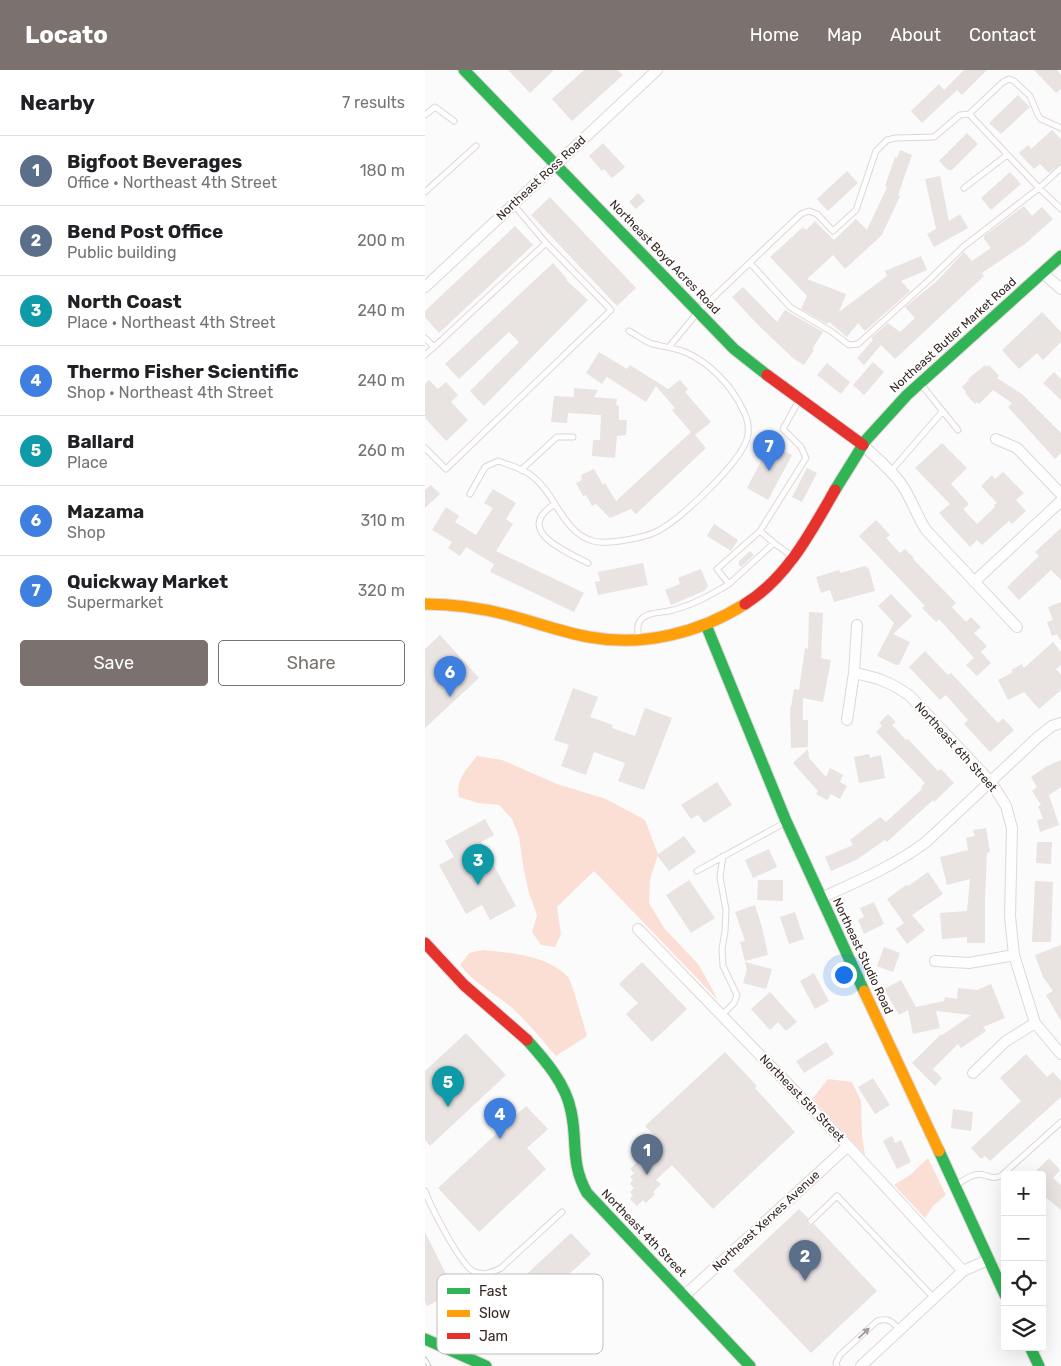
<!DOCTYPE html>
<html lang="en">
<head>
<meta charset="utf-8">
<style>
	body { margin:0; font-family:Rubik,sans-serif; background:#f2f2f2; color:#202124 }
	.controls { position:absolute; right:15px; bottom:15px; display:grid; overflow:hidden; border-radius:5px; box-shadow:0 5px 20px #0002 }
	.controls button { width:45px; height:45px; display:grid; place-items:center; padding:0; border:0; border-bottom:1px solid #e0e0e0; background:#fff; color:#202124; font:25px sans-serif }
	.you { position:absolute; left:418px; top:904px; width:18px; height:18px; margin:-12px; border:4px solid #fff; border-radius:50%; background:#1a73e8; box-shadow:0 0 0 8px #1a73e833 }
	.badge { display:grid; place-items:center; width:32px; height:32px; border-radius:50%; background:#7b716e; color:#fff; font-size:16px; font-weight:700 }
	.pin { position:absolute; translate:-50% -41px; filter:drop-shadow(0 1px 2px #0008) }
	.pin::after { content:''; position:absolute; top:26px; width:18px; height:15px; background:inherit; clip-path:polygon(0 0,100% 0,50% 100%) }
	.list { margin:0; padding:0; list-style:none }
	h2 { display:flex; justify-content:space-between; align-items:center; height:65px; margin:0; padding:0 20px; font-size:21px }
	h2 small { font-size:16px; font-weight:400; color:#757577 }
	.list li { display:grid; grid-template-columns:32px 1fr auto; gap:15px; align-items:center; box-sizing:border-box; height:70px; padding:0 20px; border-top:1px solid #e0e0e0 }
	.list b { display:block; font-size:19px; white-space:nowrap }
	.list p { margin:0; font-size:16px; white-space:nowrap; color:#757577 }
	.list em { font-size:16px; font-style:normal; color:#757577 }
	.actions { display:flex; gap:10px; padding:15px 20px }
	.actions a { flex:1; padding:11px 0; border:1px solid #7b716e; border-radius:5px; text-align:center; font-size:18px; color:#7b716e }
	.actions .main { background:#7b716e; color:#fff }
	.icon { flex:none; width:28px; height:28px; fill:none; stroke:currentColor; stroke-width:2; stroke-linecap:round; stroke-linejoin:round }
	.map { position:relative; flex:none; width:636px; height:1296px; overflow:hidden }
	header { display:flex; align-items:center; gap:30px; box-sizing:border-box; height:70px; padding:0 25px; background:#7b716e; color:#fff }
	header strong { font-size:24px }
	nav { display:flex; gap:28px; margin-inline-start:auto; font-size:18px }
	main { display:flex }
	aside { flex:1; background:#fff }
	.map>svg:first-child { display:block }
	.green { fill:#fcdfd4 }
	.building { fill:#e9e3e2 }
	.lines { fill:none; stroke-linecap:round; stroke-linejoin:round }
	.lane-casing { stroke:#dfd7d5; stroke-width:7 }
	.street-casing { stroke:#dfd7d5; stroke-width:12 }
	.fast-casing { stroke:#dfd7d5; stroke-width:13 }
	.slow-casing { stroke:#dfd7d5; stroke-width:13 }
	.jam-casing { stroke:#dfd7d5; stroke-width:13 }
	.lane { stroke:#fefefe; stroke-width:5 }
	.street { stroke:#fefefe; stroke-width:10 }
	.fast { stroke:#30b455; stroke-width:11 }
	.slow { stroke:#ff9f0a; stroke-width:11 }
	.jam { stroke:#e5322d; stroke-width:11 }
	.rail-casing { stroke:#cbcbca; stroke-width:5 }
	.rail { stroke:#fff; stroke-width:3; stroke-dasharray:9; stroke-linecap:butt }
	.oneway { fill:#a49d9b }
	.labels { text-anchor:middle; stroke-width:4; stroke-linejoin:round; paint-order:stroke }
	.street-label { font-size:12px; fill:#362722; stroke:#fff }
	.key { fill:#fff; stroke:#c3bebd; stroke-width:1 }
	.key-label { font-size:14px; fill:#362722 }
</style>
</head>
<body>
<header>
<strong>Locato</strong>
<nav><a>Home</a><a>Map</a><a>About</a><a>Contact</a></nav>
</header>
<main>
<aside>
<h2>Nearby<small>7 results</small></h2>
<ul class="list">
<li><span class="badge" style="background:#5c6f8a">1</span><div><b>Bigfoot Beverages</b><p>Office · Northeast 4th Street</p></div><em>180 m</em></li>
<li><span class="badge" style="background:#5c6f8a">2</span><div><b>Bend Post Office</b><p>Public building</p></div><em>200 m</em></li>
<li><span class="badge" style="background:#0f9aa8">3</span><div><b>North Coast</b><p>Place · Northeast 4th Street</p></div><em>240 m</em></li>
<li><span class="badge" style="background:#3f7fe0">4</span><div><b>Thermo Fisher Scientific</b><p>Shop · Northeast 4th Street</p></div><em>240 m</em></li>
<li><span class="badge" style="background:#0f9aa8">5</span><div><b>Ballard</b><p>Place</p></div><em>260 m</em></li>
<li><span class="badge" style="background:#3f7fe0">6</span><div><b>Mazama</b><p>Shop</p></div><em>310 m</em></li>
<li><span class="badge" style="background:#3f7fe0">7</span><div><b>Quickway Market</b><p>Supermarket</p></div><em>320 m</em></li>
</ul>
<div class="actions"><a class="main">Save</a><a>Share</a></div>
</aside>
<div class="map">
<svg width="636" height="1296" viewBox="0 0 636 1296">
	<rect width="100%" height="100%" fill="#fbfbfb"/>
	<path class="green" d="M 52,686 L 77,690 L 132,714 L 181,729 L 220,750 L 233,784 L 225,810 L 224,833 L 239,858 L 274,895 L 293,930 L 169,801 L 132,837 L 136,864 L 130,877 L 116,875 L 107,862 L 112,845 L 104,823 L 99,801 L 94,767 L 87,749 L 74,735 L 53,733 L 34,727 C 30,710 42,699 52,686 Z
		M 58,880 C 86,883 122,885 143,907 C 147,912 159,956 162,966 L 131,986 C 116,969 103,952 86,937 C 69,923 49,913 35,895 L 44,883 Z
		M 403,1009 L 427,1012 L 436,1031 L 437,1066 L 440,1085 L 387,1029 Z
		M 503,1088 L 521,1125 L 508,1136 L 500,1148 L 469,1115 L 485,1105 Z"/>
	<path class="building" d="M 83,0 L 129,0 L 105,23 Z
		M 159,0 L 193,0 L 198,5 L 147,51 L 127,29 Z
		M 539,0 L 562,0 L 537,25 L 532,20 L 497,53 L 486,41 L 514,14 L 519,20 Z
		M 609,0 L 632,0 L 636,5 L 636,19 L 631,23 Z
		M 593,25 L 605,37 L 576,64 L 564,53 Z
		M 627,60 L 636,69 L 636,94 L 624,103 L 615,94 L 609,99 L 594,83 L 603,75 L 606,79 Z
		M 542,63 L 553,74 L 527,100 L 523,100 L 514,91 Z
		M 178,73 L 200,97 L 187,108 L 179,99 L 177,101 L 164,86 Z
		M 475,80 L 487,85 L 473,125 L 475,126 L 457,165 L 420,199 L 408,185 L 382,209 L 421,224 L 414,242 L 462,206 L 460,201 L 496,186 L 502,200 L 476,211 L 485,221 L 440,261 L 433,253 L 422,267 L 404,252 L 402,254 L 376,239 L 382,226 L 345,187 L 378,157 L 381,160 L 390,151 L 409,170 L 431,149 L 442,160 L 462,117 L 460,116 L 470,87 L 472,88 Z
		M 422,101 L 433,113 L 403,141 L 392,129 Z
		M 585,102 L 596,114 L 566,140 L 556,128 Z
		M 515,106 L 524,151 L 535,144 L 543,158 L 509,177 L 502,164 L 511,159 L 500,109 Z
		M 213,123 L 220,131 L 211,139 L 204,132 Z
		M 125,127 L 211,218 L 192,236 L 106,145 Z
		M 599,136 L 607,146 L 617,137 L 628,149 L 600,174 L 557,203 L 559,206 L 470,289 L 456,275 L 439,295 L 432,288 L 448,270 L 446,268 L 463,253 L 475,262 L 490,248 L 480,237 L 512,211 L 539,182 L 547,191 L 566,178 L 559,169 L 559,166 Z
		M 90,156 L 108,175 L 14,263 L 0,247 L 0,241 Z
		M 128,193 L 142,209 L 141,210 L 163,230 L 59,336 L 45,321 L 94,272 L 84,262 L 34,309 L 20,294 Z
		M 318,217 L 352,252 L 360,240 L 398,262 L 387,279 L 389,280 L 379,295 L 369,289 L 334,256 L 307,227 Z
		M 617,242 L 636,262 L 636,272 L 618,290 L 612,283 L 594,299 L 577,280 Z
		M 174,282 L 202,299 L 205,295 L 243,319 L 255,310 L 263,319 L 260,322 L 286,352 L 270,365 L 281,378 L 211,444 L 206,439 L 185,448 L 171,434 L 167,436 L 161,425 L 158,426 L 151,413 L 157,410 L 156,405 L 169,399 L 178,415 L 180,413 L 191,431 L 266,362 L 247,340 L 250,338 L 231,316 L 221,332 L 182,307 L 177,314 L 161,303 Z
		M 448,292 L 459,302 L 439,325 L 428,315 Z
		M 402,293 L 425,312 L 416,324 L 392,305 Z
		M 560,295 L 562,297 L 564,295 L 574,306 L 572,308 L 597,324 L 636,363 L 636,383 L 630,389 L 583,337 L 587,333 L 568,320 L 554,334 L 552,332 L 550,334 L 540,323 L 541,322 L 537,317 L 544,310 L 543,309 Z
		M 629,302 L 636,309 L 636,330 L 618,313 Z
		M 4,310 L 13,319 L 21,312 L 33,325 L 26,332 L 43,350 L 21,371 L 0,348 L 0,314 Z
		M 149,318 L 173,320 L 169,327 L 192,329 L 191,335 L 194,336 L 194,350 L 202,350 L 201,365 L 192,366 L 190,388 L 167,386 L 168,370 L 175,370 L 176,345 L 143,343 L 142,353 L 126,352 L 129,326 L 149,327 Z
		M 517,373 L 542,398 L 526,414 L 544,434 L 538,439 L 552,454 L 570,437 L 569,435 L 572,433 L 556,416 L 567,405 L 570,409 L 578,402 L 599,423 L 591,430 L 601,441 L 587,454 L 584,451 L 557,475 L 552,470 L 545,477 L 514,443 L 525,434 L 490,398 Z
		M 345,374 L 367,385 L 343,430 L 322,418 Z
		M 382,398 L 392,403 L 377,432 L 367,427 Z
		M 6,415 L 15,424 L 0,438 L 0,420 Z
		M 68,419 L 91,433 L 81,449 L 88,454 L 71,481 L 159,523 L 149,542 L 65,502 L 69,494 L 41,477 L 35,486 L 23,478 L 27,472 L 7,460 L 21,437 L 34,446 L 30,452 L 51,465 L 68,438 L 59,433 Z
		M 451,450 L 465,465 L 461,468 L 475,483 L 480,479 L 489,488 L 488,489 L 531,533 L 527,537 L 541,552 L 546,547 L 556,557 L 549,563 L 562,576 L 556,582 L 566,593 L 552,606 L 541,595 L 549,588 L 514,549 L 511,552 L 497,538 L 500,536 L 434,466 Z
		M 289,454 L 313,470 L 306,481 L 282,466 Z
		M 636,458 L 636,510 L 626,500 L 594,530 L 582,517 L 614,486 L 610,482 Z
		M 325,481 L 329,485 L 316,497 L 314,495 L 314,491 Z
		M 218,493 L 223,515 L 173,525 L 170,512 L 175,511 L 173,502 Z
		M 440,496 L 444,499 L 450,521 L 409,532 L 405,520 L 396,523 L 391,507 L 414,500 L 415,503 Z
		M 276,499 L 283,516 L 279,521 L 246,535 L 240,520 L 255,514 L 253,508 Z
		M 466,524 L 487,546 L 468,564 L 485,572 L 474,595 L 471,595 L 452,586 L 469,553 L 453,536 Z
		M 636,532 L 636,570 L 635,570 L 632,564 L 627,566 L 622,552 L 628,550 L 623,537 Z
		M 384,542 L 398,543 L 396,588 L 406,590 L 398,632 L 378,628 L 378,650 L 383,650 L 383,677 L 366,678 L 365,637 L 366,637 L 369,619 L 374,620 L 380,578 L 383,579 Z
		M 15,565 L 54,608 L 0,658 L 0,579 Z
		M 628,572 L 636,582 L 636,595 L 631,599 L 636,605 L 636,620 L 614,639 L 599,622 L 583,630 L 573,610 L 588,602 L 586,600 L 597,594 L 599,598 Z
		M 500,581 L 523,605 L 526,603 L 573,653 L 578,648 L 589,660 L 565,682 L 539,654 L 543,650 L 521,625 L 515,630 L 484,597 Z
		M 148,618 L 173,627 L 165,647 L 188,655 L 187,658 L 210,666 L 220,638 L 247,648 L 219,720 L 193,711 L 200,693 L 169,682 L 161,705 L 136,696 L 144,675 L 129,670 Z
		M 463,644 L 471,652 L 467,655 L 481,670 L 483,669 L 513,701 L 516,699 L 529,713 L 509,732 L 508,730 L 462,772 L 460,770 L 431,790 L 406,801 L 400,787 L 428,775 L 425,770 L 455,747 L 461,752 L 497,719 L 496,717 L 500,713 L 451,662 L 457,656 L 454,653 Z
		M 383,679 L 384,688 L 401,707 L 405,698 L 418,705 L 415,712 L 422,716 L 415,729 L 406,724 L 402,730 L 391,724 L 393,721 L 368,693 Z
		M 444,684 L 445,688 L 456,685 L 460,708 L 434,713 L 429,687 Z
		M 636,690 L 636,717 L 624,725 L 634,755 L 615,762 L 612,750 L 618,749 L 613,736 L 616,735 L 607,721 L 612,717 L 606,707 L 622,696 Z
		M 292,712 L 307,735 L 279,753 L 273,745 L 266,749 L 256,735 Z
		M 60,749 L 69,765 L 56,772 L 91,836 L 65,850 L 57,835 L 41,844 L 14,795 L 29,787 L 20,771 Z
		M 561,758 L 565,782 L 562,783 L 560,829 L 560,873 L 542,873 L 542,867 L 517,869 L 515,843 L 542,841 L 545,809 L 522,815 L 515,787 L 543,780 L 541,768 L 550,766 L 548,760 Z
		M 259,766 L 271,782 L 244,801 L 232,785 Z
		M 612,772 L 627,772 L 626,794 L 611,793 Z
		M 344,779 L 352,797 L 328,808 L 320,790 Z
		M 503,802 L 518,824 L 487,845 L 500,860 L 482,874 L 471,859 L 479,853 L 462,829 L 481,815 L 483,816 Z
		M 264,810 L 290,848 L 266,863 L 241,825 Z
		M 333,810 L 358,810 L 358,831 L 332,830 Z
		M 610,811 L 628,812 L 626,872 L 607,872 Z
		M 449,832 L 459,854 L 439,864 L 433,850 L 439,847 L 435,838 Z
		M 330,835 L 337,857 L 343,885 L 320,891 L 315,872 L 320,871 L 310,842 Z
		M 370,842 L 379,869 L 364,874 L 355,847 Z
		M 636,875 L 636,951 L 621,925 L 628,921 L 618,907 L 610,885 Z
		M 459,877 L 475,883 L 468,902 L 452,896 Z
		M 217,892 L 262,939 L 227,972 L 201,944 L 213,933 L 194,914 Z
		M 320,892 L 347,899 L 341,919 L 318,913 L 322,899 Z
		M 389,903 L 404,931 L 390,939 L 375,911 Z
		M 476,910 L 491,937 L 519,931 L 520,927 L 532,929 L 533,918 L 552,920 L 566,914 L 580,948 L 558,957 L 561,961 L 536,978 L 533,974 L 508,999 L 517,1008 L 510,1016 L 487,993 L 516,964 L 516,966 L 546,945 L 511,941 L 515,958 L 488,964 L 483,940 L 474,945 L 459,919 Z
		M 345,922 L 372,952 L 361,961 L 353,952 L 345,960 L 326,939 Z
		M 41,963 L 81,1005 L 5,1076 L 0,1070 L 0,1001 Z
		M 401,972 L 409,984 L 379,1003 L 371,991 Z
		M 300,982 L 332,1016 L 330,1018 L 370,1062 L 288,1139 L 247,1095 L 231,1110 L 236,1114 L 228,1122 L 230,1124 L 221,1133 L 218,1130 L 212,1136 L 205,1129 L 208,1125 L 205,1122 L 209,1118 L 205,1114 L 208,1110 L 205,1107 L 209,1103 L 205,1099 L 214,1090 L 211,1086 L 231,1067 L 220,1056 Z
		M 601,984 L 622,1007 L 628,1002 L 636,1011 L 636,1027 L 565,1091 L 560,1086 L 556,1089 L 546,1078 L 596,1031 L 575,1008 Z
		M 448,1008 L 465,1035 L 450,1044 L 433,1017 Z
		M 101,1036 L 123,1059 L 102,1078 L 121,1099 L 54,1162 L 13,1118 Z
		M 528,1039 L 548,1042 L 546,1061 L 526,1058 Z
		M 467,1066 L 470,1073 L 476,1070 L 486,1092 L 472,1099 L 458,1071 Z
		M 624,1088 L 635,1100 L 628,1108 L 636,1115 L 636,1140 L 617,1124 L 617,1105 L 607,1105 Z
		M 374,1139 L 383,1148 L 383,1154 L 385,1155 L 389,1154 L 452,1221 L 386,1283 L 308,1201 Z
		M 0,1162 L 30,1222 L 2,1236 L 0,1231 Z
		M 146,1163 L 166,1184 L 98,1247 L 78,1226 Z"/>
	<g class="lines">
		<defs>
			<path id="lane" d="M 544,44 L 578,12 L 584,9 L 589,11 L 605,26 L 613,45 L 616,49 L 636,58
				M 0,45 L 10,37 L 29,51
				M 539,118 L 582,85
				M 0,122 L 51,76
				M 325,193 L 365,237 L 407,262 L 424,275 L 433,274 L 505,209 L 538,177 L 614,118 L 636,98
				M 0,268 L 9,277 L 121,173 L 88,134
				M 244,277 L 273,242 L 376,144 L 384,141 L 392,144 L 408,161 L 431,140 L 451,81 L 462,70 L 471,68 L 509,67 L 535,45 L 544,44 L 614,118 L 636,139
				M 0,285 L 9,277
				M 495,313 L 533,360
				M 0,378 L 21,399 L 186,240 L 121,173
				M 96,400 L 132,367 L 148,367
				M 466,401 L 517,342
				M 45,424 L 60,397 L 73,391 C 84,395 97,398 107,406 C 131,424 137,462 168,471 C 181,475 218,468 231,462 C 255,450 314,394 322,369 C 325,358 323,349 318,340 C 307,316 284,292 260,282 C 250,278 239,277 228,274 C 220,272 212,265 204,261
				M 130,434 C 88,460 140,481 163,493
				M 335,461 L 349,473 L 368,487
				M 349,473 L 304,514 L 292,499 L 335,461 L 381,388 L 376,377 L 358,359 L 374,330
				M 214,570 C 213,563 211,556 215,551 C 221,542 235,543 244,541 C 266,536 284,526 304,514
				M 272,801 L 361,752
				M 297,945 L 309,933 L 312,925 L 298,896 L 297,879 L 300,861 L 301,840 L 295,807 L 298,786
				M 531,1115 C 539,1110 549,1102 559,1105 C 566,1107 568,1109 576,1106 L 636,1052
				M 0,1121 C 6,1137 36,1197 50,1202 C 60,1206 68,1202 76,1198 L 137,1142
				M 386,1151 L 412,1126 L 509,1228
				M 412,1296 L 411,1293 L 415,1285 L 452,1251 C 464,1247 467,1252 475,1260"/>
			<path id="street" d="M 617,202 L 636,219
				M 0,217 L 232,0
				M 571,369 L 592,378 L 636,424
				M 438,375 C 450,387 464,398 474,411 C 486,426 491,445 501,460 L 592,557
				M 549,512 L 636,431
				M 429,603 C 451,607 466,612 485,626 L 566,712 L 581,736 L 587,758 L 585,846 L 589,885 L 610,953 L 636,984
				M 422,650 L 429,603 L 432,555
				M 396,828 C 433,811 469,796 501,772 L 613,667 L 627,656 L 636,653
				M 213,859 L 423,1076 L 538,1201
				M 510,891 L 544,893 L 589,885
				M 548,1003 L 581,971 L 610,953
				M 259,1226 L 423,1076
				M 436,1296 L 538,1201 L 563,1190"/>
			<path id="fast" d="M 39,0 L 309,279 L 342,305
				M 410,420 L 441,370 L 482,325 L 636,186
				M 281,555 L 361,751 L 439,921
				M 102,970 C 120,990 141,1014 146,1041 C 153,1072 145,1093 162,1123 L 325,1296
				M 514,1081 L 580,1225
				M 0,1269 L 61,1296
				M 605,1277 L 614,1296"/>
			<path id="slow" d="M 0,534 C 28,534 56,538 83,545 C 110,552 136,562 164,567 C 218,577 274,563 320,534
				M 439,921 L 514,1081"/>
			<path id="jam" d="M 342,305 L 438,375
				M 320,534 C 362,508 386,462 410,420
				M 0,873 L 39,915 L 102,970"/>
		</defs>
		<use href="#lane" class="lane-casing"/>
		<use href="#street" class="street-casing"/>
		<use href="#fast" class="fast-casing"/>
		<use href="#slow" class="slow-casing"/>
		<use href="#jam" class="jam-casing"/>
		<use href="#lane" class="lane"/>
		<use href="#street" class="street"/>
		<use href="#fast" class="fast"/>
		<use href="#slow" class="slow"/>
		<use href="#jam" class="jam"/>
		<defs>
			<path id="rail" d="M 0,1289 L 4,1296"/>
		</defs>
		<use href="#rail" class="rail-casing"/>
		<use href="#rail" class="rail"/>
	</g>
	<defs><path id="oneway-solid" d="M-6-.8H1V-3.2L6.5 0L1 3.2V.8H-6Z" transform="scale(1.25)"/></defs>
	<use class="oneway" href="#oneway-solid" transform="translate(439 1263) rotate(-43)"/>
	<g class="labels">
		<g class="street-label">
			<text transform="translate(116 108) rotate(-43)" y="4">Northeast Ross Road</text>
			<text transform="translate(240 187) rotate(46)" y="4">Northeast Boyd Acres Road</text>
			<text transform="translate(528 265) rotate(-42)" y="4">Northeast Butler Market Road</text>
			<text transform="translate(531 677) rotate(48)" y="4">Northeast 6th Street</text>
			<text transform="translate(438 886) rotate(65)" y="4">Northeast Studio Road</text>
			<text transform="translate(377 1028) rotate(46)" y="4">Northeast 5th Street</text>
			<text transform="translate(341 1151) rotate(-43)" y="4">Northeast Xerxes Avenue</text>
			<text transform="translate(219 1163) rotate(46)" y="4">Northeast 4th Street</text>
		</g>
	</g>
	<rect x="12" y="1204" width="166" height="80" rx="8" class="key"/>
	<rect x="22" y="1218" width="23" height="6" fill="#30b455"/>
	<rect x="22" y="1240" width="23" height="7" fill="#ff9f0a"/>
	<rect x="22" y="1263" width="23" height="6" fill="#e5322d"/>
	<g class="key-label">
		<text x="54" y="1226">Fast</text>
		<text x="54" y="1248">Slow</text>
		<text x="54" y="1271">Jam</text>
	</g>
</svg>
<div class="controls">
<button>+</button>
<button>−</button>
<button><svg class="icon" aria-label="locate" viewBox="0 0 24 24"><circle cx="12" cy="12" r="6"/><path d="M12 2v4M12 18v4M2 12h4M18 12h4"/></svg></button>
<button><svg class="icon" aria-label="layers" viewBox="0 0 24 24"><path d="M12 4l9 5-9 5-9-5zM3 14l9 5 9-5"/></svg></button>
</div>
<div class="you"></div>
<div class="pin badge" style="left:222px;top:1105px;background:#5c6f8a">1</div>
<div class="pin badge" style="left:380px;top:1211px;background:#5c6f8a">2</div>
<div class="pin badge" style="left:53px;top:815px;background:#0f9aa8">3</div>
<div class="pin badge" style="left:75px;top:1069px;background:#3f7fe0">4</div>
<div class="pin badge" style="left:23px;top:1037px;background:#0f9aa8">5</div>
<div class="pin badge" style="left:25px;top:627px;background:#3f7fe0">6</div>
<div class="pin badge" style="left:344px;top:401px;background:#3f7fe0">7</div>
</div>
</main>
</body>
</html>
